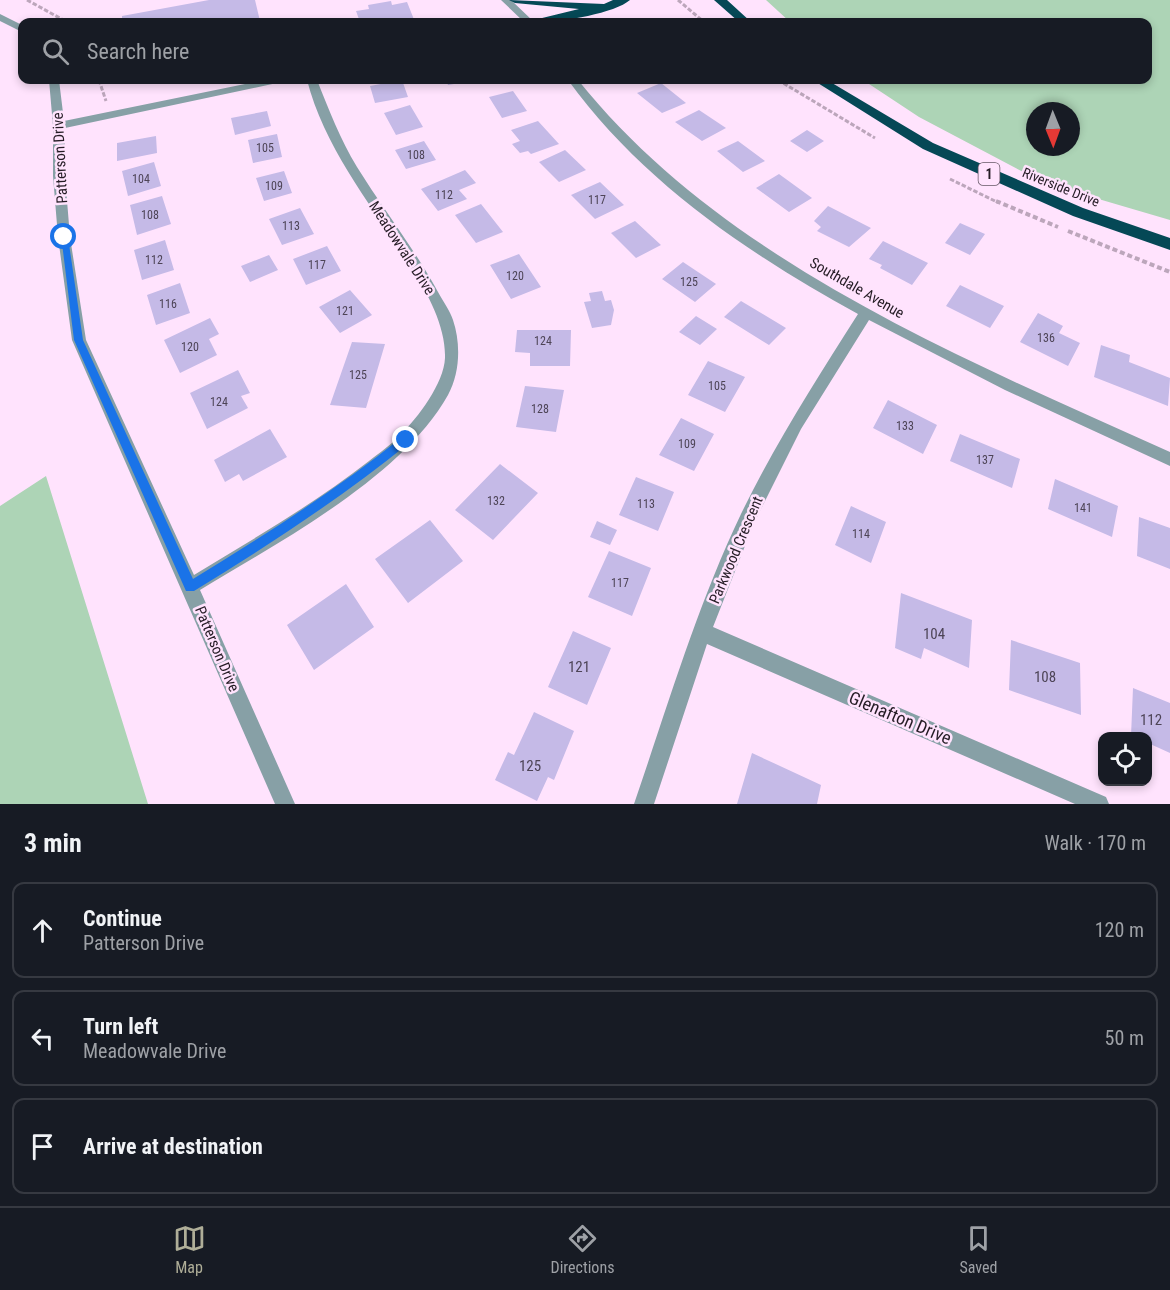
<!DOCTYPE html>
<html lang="en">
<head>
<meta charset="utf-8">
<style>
	body { margin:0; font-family:"Roboto Condensed",sans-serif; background:#242831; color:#f1f3f6 }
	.controls { position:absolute; right:18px; bottom:18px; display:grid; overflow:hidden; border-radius:12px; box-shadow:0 3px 9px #0003 }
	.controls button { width:54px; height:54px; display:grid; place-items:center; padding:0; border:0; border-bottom:2px solid #363941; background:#171b24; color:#f1f3f6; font:30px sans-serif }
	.compass { position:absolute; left:1026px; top:102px; width:54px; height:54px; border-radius:50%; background:#171b24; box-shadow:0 3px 9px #0003; rotate:179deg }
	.stop { position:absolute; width:18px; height:18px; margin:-14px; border:4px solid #1a73e8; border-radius:50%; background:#fff }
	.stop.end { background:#1a73e8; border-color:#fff; box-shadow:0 2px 6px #0008 }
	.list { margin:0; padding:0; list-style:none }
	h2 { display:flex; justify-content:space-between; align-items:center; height:78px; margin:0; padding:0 24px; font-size:26px }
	h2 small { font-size:20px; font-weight:400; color:#9ea1a6 }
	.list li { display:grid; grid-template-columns:39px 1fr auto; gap:18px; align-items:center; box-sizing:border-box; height:96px; margin:0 12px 12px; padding:0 12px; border:2px solid #363941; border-radius:12px }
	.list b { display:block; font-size:22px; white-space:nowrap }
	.list p { margin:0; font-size:20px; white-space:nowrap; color:#9ea1a6 }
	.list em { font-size:20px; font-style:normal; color:#9ea1a6 }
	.icon { flex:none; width:33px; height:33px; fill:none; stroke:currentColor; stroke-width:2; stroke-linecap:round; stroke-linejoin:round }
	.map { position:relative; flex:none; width:1170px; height:804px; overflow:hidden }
	.search { position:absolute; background:#171b24; box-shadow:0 3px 9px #0003; left:18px; right:18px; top:18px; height:66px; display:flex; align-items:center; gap:15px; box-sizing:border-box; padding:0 21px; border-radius:12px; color:#9ea1a6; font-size:22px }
	.sheet { height:402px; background:#171b24 }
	nav { display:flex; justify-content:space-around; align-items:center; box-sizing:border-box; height:84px; border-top:2px solid #363941; background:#171b24; font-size:16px; color:#9ea1a6 }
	nav a { display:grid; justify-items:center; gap:3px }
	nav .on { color:#afae98 }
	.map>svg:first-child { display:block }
	.green { fill:#add4b6; fill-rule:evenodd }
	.building { fill:#c5bae7 }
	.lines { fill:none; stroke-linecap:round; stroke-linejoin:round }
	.path-far1 { stroke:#bca6bb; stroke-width:3; stroke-dasharray:4.5 2; stroke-linecap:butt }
	.path { stroke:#bca6bb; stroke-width:4; stroke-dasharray:5 3; stroke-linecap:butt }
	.minor { fill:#87a0a6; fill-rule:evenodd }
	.highway { fill:#054856; fill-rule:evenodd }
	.route { fill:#1a73e8 }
	.labels { text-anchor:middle; stroke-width:5; stroke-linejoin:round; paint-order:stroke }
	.number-label { font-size:12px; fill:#4d4456 }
	.shield { fill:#ffe3fd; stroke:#665866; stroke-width:1.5 }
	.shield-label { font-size:14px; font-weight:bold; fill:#251c25 }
	.far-street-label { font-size:14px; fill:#251c25; stroke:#ffe3fd }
	.street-label { font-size:15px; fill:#251c25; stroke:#ffe3fd }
	.near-number-label { font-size:15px; fill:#4d4456 }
	.near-street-label { font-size:18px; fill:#251c25; stroke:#ffe3fd }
</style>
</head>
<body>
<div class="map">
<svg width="1170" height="804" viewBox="0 0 1170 804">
	<rect width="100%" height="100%" fill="#ffe3fd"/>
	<path class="green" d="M 766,0 L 1170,0 L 1170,220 L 1044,183 L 919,117 L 863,80 L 1148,80 L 1148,22 L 790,22 ZM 1035,111 L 1071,111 L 1071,147 L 1035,147 Z
		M 46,476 L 148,804 L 0,804 L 0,506 Z"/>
	<path class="building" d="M 209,0 L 255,0 L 260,21 L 122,22 L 122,16 Z
		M 391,1 L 392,5 L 407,2 L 415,22 L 360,22 L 356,11 L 369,9 L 368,5 Z
		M 402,80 L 408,97 L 375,103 L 370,86 Z
		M 446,80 L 472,80 L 472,81 L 448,85 Z
		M 661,83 L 686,103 L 662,113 L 637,93 Z
		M 513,91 L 527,111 L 502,118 L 489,97 Z
		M 410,105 L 423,127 L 396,135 L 384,113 Z
		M 699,110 L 726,128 L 702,141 L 675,122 Z
		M 267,111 L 271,126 L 235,135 L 231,118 Z
		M 538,121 L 559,144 L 531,154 L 528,151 L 520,153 L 512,144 L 520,141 L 511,130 Z
		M 807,130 L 824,141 L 807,152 L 790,141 Z
		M 277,134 L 282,157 L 253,163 L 248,140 Z
		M 156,136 L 157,153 L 117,161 L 117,143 Z
		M 424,141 L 436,160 L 406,169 L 395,150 Z
		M 738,141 L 765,161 L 743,172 L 717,151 Z
		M 565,150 L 586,170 L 559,182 L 539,162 Z
		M 154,162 L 161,186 L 128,196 L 122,171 Z
		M 465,170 L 476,183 L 459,190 L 467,199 L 438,211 L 421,189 Z
		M 284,171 L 292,193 L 264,201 L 256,178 Z
		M 779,174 L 812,198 L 789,212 L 756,188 Z
		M 600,182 L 624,205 L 595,219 L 571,195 Z
		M 162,196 L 171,224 L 137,235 L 130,205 Z
		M 481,204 L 503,232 L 476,243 L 455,215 Z
		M 828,206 L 871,228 L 849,247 L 817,231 L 821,227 L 814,221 Z
		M 300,208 L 314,234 L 282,245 L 269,219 Z
		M 635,221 L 661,245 L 636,258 L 611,233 Z
		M 960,223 L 985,234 L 970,255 L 945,243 Z
		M 165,240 L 174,270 L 142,280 L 134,250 Z
		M 883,241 L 928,263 L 912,285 L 880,268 L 882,265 L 869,259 Z
		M 327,246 L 341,271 L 306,285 L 293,259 Z
		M 519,254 L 541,287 L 511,299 L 490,265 Z
		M 269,255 L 278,270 L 250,282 L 241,266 Z
		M 683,262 L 716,284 L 695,302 L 662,279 Z
		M 180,283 L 190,313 L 156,325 L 147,295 Z
		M 960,285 L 1004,306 L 990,328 L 946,306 Z
		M 350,290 L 372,315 L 340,333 L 319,307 Z
		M 602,291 L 605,301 L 611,300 L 614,310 L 611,325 L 592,328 L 584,302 L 591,301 L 589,293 Z
		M 741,301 L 786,328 L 769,345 L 724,317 Z
		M 1038,313 L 1063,326 L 1059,333 L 1080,343 L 1068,366 L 1020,342 Z
		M 696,316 L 717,329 L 700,345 L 679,332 Z
		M 210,318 L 219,334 L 209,339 L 217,355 L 180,373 L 164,340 Z
		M 517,330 L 571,330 L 570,366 L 530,366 L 530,353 L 515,352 Z
		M 352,342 L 385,344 L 366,408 L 330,405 Z
		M 1101,345 L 1130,355 L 1129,362 L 1170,378 L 1168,406 L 1094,377 Z
		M 708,361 L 745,377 L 725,412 L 688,395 Z
		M 238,370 L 250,393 L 241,396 L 248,408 L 207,429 L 190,393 Z
		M 525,386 L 564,390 L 556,432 L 516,427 Z
		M 888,400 L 937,425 L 923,454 L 873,428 Z
		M 681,418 L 714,434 L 694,471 L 659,455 Z
		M 270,429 L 287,457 L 243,481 L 239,474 L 225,482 L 214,460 Z
		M 960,434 L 1020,459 L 1012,488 L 950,461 Z
		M 500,464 L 538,493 L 493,540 L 455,510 Z
		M 636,477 L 674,492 L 658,531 L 619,515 Z
		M 1055,479 L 1118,506 L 1112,537 L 1048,509 Z
		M 851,506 L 886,522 L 871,563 L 835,545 Z
		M 1139,517 L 1170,528 L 1170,569 L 1137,556 Z
		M 430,520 L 463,561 L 408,603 L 375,559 Z
		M 597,521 L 617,530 L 610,545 L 590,537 Z
		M 609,551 L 651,568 L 632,616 L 588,597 Z
		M 346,584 L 374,627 L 314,670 L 287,625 Z
		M 901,593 L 972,620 L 969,668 L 924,648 L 921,659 L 895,648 Z
		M 573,631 L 611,648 L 587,705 L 548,687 Z
		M 1011,640 L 1080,663 L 1081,715 L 1009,690 Z
		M 1133,688 L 1170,703 L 1170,753 L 1148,743 L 1148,736 L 1131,736 Z
		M 534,712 L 574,731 L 554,780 L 548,777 L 537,801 L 495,780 L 508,752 L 514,755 Z
		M 752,753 L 821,785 L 817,804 L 737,804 Z"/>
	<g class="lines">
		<path class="path-far1" d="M 27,0 L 67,22
			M 678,0 L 704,22
			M 99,80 L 106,101
			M 778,80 L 875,138
			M 950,179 L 999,203"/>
		<path class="path" d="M 996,201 L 1058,227
			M 1068,231 L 1170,272"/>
		<path class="minor" d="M 501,0 L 511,0 L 534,22 L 524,22 Z
			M 0,14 L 22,25 L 22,32 L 0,21 Z
			M 49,80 L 59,80 L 64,121 L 264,80 L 282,80 L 277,83 L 65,128 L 65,176 L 70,237 L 86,340 L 194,575 C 253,539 314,504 369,461 C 379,453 391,445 400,435 C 418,418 444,383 445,358 C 446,327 428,294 412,269 C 374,208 325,150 307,80 L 317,80 C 329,110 340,139 357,167 C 383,209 414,248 438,292 C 443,301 450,311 453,320 C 461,344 460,373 448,395 C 402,477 279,542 200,590 L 295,804 L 275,804 L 72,340 L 58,237 L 53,176 L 53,126 Z
			M 568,80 L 578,80 C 724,262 962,358 1170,452 L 1170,466 L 1005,390 L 869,320 L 801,429 L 754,523 L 713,627 L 1106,797 L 1109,804 L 1075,804 L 707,644 L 654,804 L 634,804 C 667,708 697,606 741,514 C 775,444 816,380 858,314 C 750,255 641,181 568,80 Z"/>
		<path class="highway" d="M 509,0 L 604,4 L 613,0 L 630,0 C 614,14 553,24 532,22 L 534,20 L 579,9 L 515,3 Z
			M 714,0 L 727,0 L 751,22 L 739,22 Z
			M 813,80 L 827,80 L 933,143 L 1083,208 L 1170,238 L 1170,250 L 1073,216 L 923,149 Z"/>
	</g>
	<path class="route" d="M 61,235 L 68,237 L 83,340 L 193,579 C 265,535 336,490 402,437 L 409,437 L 409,443 C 341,498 269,545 194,591 L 186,591 L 74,340 Z"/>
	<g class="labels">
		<g class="number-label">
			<text x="265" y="152">105</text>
			<text x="416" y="159">108</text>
			<text x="141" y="183">104</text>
			<text x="274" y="190">109</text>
			<text x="444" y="199">112</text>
			<text x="597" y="204">117</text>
			<text x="150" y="219">108</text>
			<text x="291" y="230">113</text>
			<text x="154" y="264">112</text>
			<text x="317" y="269">117</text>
			<text x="515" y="280">120</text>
			<text x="689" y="286">125</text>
			<text x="168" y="308">116</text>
			<text x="345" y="315">121</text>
			<text x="1046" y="342">136</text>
			<text x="543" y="345">124</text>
			<text x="190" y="351">120</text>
			<text x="358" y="379">125</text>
			<text x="717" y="390">105</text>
			<text x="219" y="406">124</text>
			<text x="540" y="413">128</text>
			<text x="905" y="430">133</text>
			<text x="687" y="448">109</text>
			<text x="985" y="464">137</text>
			<text x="496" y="505">132</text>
			<text x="646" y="508">113</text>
			<text x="1083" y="512">141</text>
			<text x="861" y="538">114</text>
			<text x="620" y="587">117</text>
		</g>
		<rect class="shield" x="978.5" y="163" width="21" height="22" rx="4.5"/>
		<g class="shield-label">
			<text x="989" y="179">1</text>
		</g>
		<g class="far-street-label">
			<text transform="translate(1061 187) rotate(22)" y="5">Riverside Drive</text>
		</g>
		<g class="street-label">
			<text transform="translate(60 158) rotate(-93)" y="5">Patterson Drive</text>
			<text transform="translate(402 248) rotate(57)" y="5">Meadowvale Drive</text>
			<text transform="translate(857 288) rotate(30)" y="5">Southdale Avenue</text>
			<text transform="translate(736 550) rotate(-67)" y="5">Parkwood Crescent</text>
			<text transform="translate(217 649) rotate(67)" y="5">Patterson Drive</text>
		</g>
		<g class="near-number-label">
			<text x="934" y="639">104</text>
			<text x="579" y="672">121</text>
			<text x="1045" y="682">108</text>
			<text x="1151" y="725">112</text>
			<text x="530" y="771">125</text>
		</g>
		<g class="near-street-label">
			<text transform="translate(900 718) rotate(23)" y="6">Glenafton Drive</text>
		</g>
	</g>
</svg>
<div class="controls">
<button><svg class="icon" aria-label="locate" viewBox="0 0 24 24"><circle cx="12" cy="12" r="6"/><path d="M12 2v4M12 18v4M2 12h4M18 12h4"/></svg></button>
</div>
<svg class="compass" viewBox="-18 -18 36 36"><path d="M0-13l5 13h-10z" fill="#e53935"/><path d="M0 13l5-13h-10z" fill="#9ea1a6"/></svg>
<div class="stop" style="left:64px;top:237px"></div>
<div class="stop end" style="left:406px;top:440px"></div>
<div class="search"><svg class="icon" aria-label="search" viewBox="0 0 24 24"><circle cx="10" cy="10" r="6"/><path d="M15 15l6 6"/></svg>Search here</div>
</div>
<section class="sheet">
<h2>3 min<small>Walk · 170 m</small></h2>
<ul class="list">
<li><svg class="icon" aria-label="ahead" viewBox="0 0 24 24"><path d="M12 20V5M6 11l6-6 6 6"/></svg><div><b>Continue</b><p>Patterson Drive</p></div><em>120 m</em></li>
<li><svg class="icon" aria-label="left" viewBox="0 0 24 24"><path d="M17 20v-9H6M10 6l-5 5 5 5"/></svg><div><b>Turn left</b><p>Meadowvale Drive</p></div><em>50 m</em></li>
<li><svg class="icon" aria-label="arrive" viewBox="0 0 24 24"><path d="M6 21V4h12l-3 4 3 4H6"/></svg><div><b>Arrive at destination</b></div></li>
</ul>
</section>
<nav>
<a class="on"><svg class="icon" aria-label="map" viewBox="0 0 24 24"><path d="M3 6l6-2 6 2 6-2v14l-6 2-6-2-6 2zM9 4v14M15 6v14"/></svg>Map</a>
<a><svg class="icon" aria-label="directions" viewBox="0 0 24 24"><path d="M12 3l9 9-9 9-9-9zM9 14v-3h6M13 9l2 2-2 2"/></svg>Directions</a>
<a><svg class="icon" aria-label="saved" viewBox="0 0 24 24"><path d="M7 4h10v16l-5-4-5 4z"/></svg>Saved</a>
</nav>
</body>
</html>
